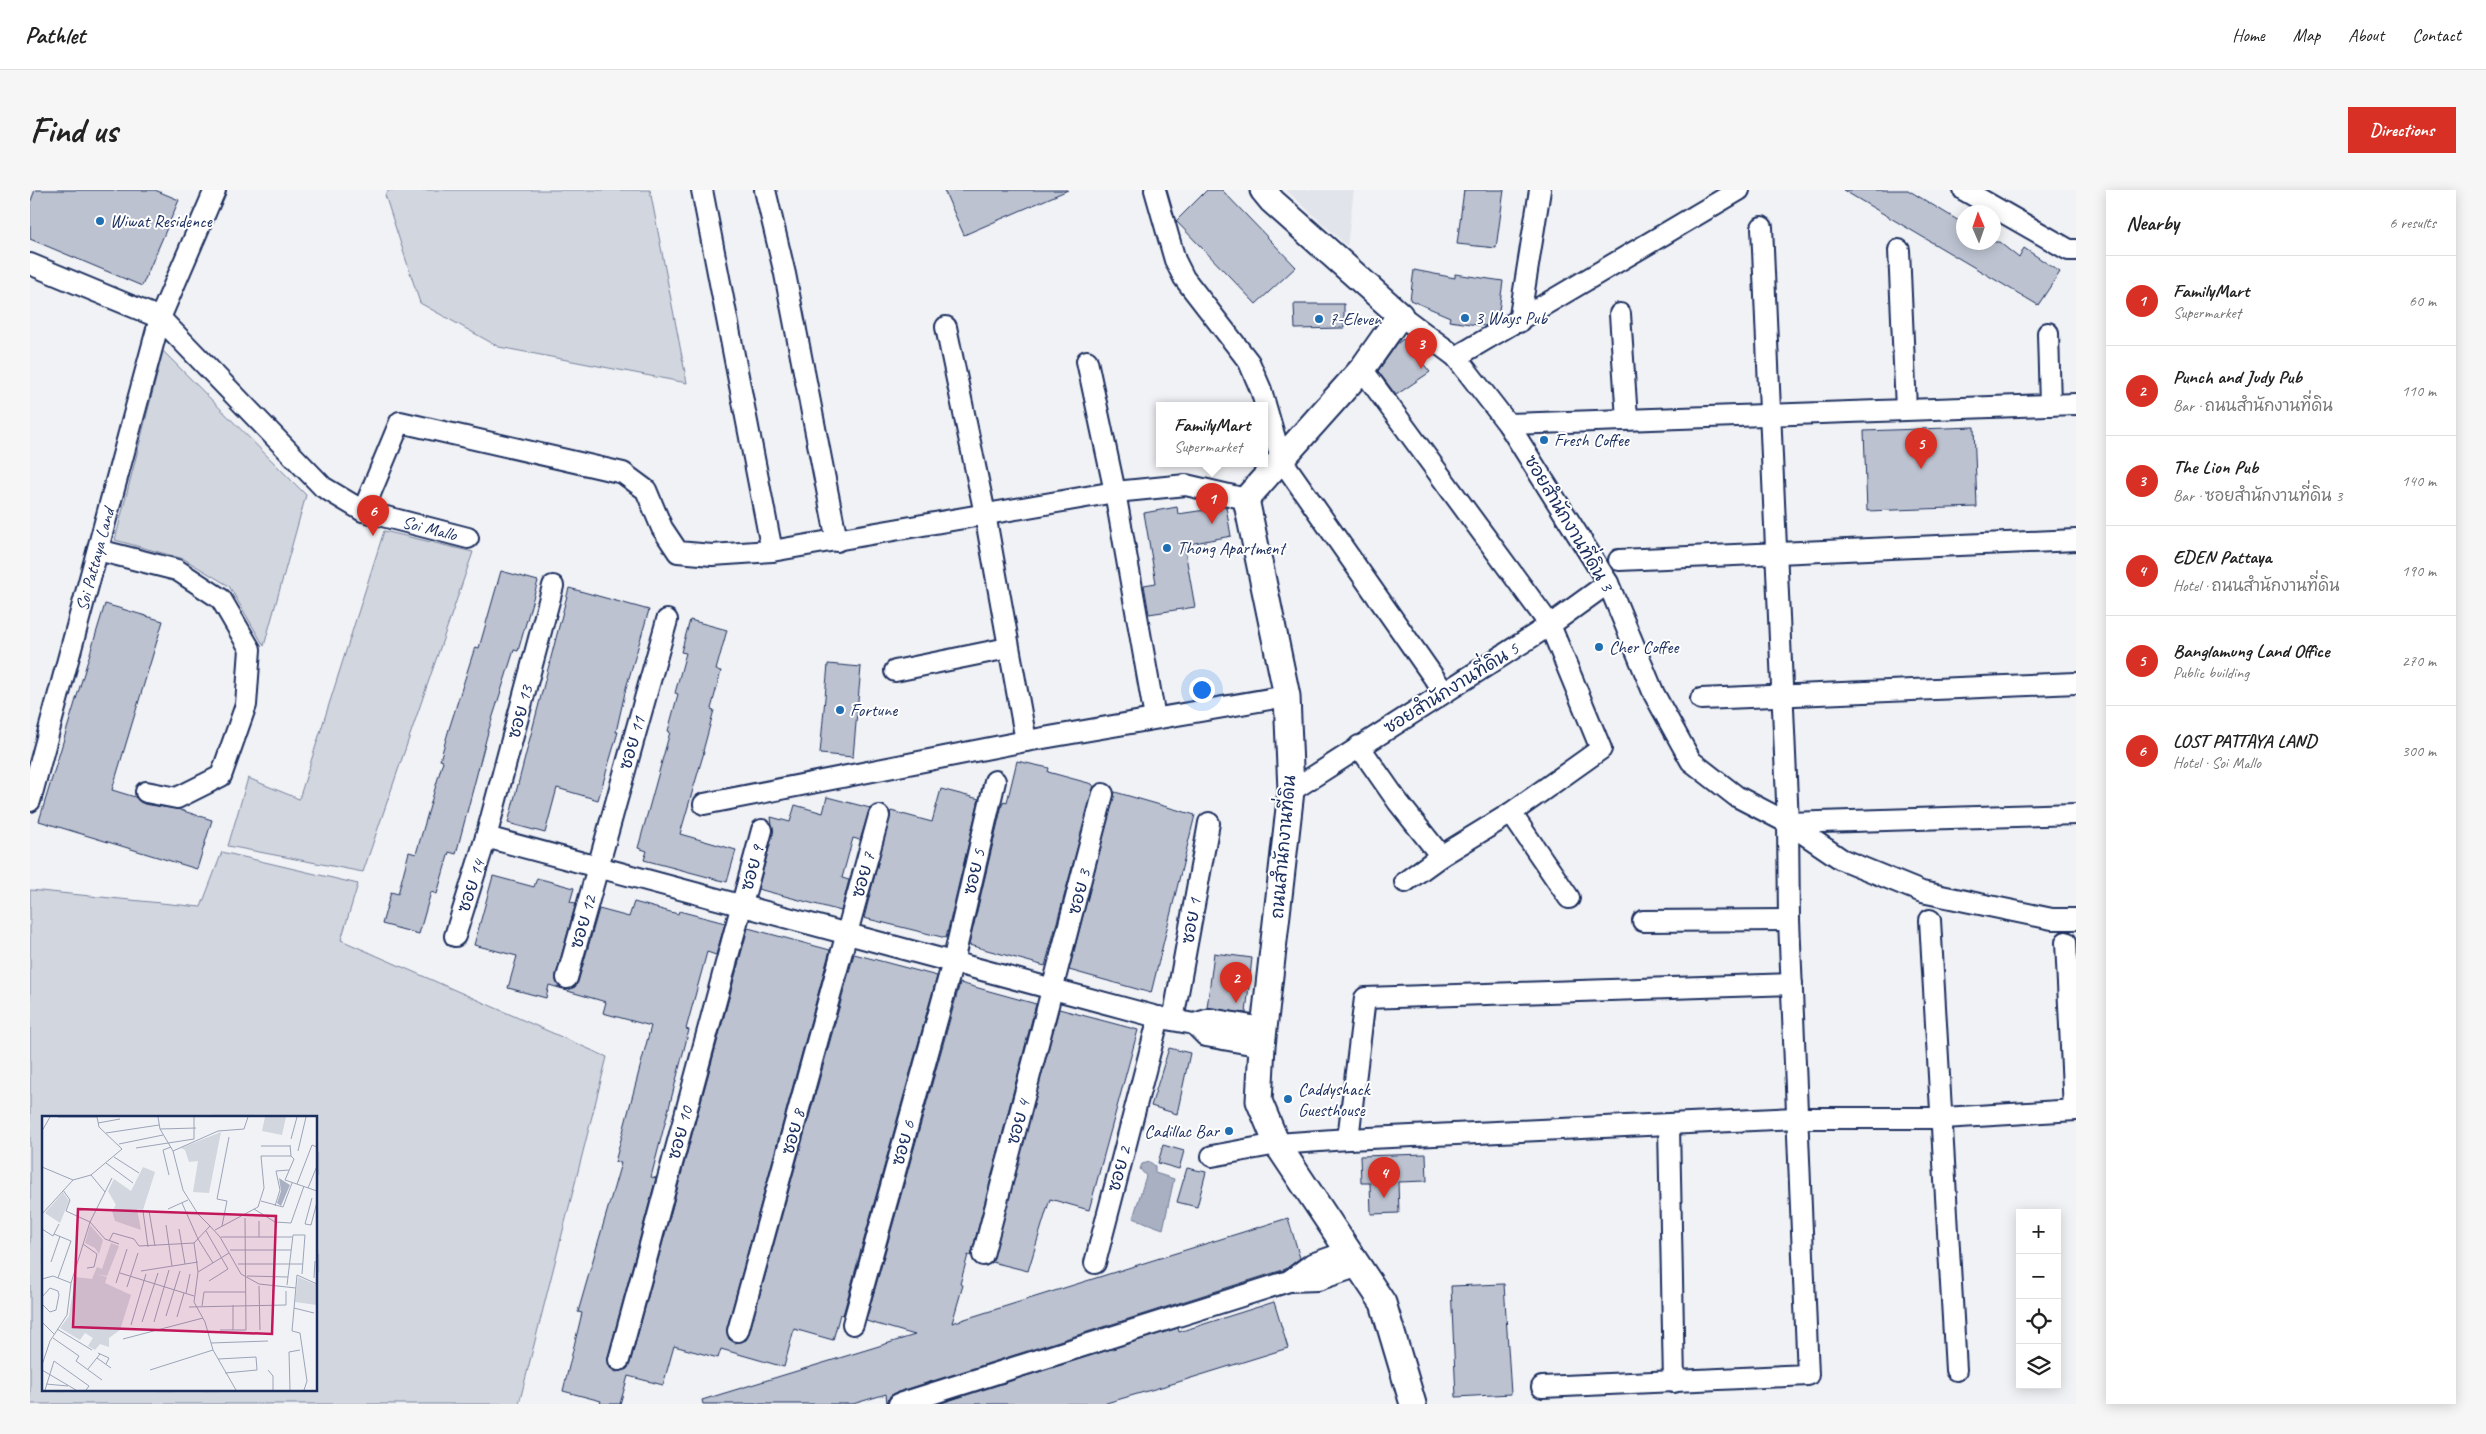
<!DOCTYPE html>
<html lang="en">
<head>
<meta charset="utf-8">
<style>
	body { margin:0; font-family:Caveat,"Playpen Sans Thai",sans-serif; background:#f6f6f6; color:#222 }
	.controls { position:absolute; right:15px; bottom:15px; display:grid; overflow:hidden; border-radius:0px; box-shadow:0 2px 12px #0003 }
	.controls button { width:45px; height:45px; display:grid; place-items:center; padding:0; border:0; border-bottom:1px solid #e0e0e0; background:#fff; color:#222; font:25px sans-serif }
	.compass { position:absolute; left:1926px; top:15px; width:45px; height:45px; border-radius:50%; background:#fff; box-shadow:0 2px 12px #0003; rotate:358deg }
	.you { position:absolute; left:1171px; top:499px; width:18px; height:18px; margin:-12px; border:4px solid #fff; border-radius:50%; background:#1a73e8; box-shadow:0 0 0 8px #1a73e833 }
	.badge { display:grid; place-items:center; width:32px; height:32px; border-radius:50%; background:#d93025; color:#fff; font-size:16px; font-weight:700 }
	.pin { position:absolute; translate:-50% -41px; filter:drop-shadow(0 1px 2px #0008) }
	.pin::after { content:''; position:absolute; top:26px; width:18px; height:15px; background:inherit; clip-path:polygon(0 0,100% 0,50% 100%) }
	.popup { position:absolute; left:1126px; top:212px; width:112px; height:65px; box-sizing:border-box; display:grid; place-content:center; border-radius:0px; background:#fff; filter:drop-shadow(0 1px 4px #0005); font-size:16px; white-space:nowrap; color:#767676 }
	.popup b { font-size:19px; color:#222 }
	.popup::after { content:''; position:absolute; left:50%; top:100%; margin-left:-10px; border:10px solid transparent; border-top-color:#fff }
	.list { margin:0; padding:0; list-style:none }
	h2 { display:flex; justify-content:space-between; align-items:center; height:65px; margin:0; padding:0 20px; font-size:21px }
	h2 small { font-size:16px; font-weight:400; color:#767676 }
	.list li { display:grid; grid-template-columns:32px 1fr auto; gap:15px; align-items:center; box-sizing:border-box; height:90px; padding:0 20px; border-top:1px solid #e0e0e0 }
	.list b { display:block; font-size:19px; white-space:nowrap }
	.list p { margin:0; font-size:16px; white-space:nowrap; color:#767676 }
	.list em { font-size:16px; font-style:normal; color:#767676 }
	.icon { flex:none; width:28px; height:28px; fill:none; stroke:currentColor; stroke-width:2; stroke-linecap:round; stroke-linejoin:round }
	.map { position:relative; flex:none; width:2046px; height:1214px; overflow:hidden; border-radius:0px }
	header { display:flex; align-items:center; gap:30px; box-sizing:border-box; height:70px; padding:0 25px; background:#fff; border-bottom:1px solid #e0e0e0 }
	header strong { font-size:24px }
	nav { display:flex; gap:28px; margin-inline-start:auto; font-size:18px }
	.intro { display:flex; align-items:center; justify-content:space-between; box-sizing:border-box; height:120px; padding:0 30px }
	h1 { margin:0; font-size:35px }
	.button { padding:12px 22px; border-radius:0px; background:#d93025; color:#fff; font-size:18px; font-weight:700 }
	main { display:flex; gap:30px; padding:0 30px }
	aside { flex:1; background:#fff; border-radius:0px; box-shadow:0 2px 12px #0003 }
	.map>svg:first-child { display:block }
	.built { fill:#e1e4ea }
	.green { fill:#d2d6df; stroke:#76829e; fill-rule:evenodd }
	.water { fill:#a8b0c2; stroke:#707c9a }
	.building { fill:#bcc2d0; stroke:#1b2f5e }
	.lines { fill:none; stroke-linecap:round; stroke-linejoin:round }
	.minor-casing { stroke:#1b2f5e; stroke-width:24 }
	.tertiary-casing { stroke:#1b2f5e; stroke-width:29 }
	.minor { stroke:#fff; stroke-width:20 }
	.tertiary { stroke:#fff; stroke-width:25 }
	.poi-dot { fill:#1f6fb2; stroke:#fff; stroke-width:2 }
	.labels { text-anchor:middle; stroke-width:4; stroke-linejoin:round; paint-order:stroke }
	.poi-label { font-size:18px; fill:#1b2f5e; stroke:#fff; text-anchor:start }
	.street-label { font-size:18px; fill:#1b2f5e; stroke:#fff }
	.inset-road { fill:none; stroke:#9ba4b9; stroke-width:1 }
	.view { fill:#c2185b; fill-opacity:0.15; stroke:#c2185b; stroke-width:2.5 }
	.inset-edge { fill:none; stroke:#1b2f5e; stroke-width:2.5 }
</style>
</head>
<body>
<header>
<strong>Pathlet</strong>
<nav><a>Home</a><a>Map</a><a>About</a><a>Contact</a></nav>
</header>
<div class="intro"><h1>Find us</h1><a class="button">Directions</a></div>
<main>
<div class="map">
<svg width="2046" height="1214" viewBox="0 0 2046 1214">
	<rect width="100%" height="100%" fill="#f1f2f5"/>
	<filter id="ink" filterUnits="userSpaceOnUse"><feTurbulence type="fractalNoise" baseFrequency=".02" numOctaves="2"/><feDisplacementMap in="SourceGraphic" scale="10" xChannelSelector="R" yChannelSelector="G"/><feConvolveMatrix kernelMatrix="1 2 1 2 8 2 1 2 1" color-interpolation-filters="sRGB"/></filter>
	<g filter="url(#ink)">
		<path class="built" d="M 1256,0 L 1324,0 L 1317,56 Z"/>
		<path class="green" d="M 359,0 L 620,0 L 657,193 L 469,157 L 390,113 L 355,5 Z
			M 133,161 L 276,305 L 234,456 L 199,396 L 154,369 L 85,350 Z
			M 354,341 L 443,362 L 333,682 L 198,656 L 218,588 L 269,609 Z
			M 192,662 L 328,694 L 311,750 L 577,867 L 489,1214 L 0,1214 L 0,700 L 171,717 ZM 14,928 L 286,928 L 286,1200 L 14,1200 Z"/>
		<path class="water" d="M 1120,972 L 1125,976 L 1125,983 L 1144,989 L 1133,1039 L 1103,1028 L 1116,986 L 1110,979 L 1112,974 Z"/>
		<path class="building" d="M 5,0 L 125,0 L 149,10 L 112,96 L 0,49 L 0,13 Z
			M 914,0 L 1038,0 L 934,45 Z
			M 1177,0 L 1192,0 L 1266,77 L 1226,114 L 1146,31 Z
			M 1434,0 L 1474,0 L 1466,58 L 1427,54 Z
			M 1813,0 L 1878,0 L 1934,34 L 1934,52 L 1969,52 L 1989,68 L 1994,58 L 2030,82 L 2008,115 Z
			M 1384,80 L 1425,88 L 1425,84 L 1473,91 L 1468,128 L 1455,136 L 1419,131 L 1420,127 L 1380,110 Z
			M 1264,114 L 1314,114 L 1314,138 L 1265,139 Z
			M 1373,149 L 1400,182 L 1366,205 L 1348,181 L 1367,154 Z
			M 1944,237 L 1947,317 L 1837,321 L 1834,241 Z
			M 1147,317 L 1148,324 L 1196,317 L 1201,346 L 1154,355 L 1165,417 L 1119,424 L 1114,395 L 1126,393 L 1114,323 Z
			M 471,381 L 508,391 L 488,461 L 484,460 L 458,542 L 426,664 L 419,662 L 407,704 L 401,702 L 389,744 L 352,734 L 361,702 L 368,704 L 379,662 L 386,664 L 413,571 L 410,570 L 419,539 L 445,457 L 449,458 Z
			M 539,398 L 619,420 L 596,498 L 586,542 L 588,542 L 568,610 L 527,598 L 515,643 L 478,633 Z
			M 75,414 L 133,431 L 82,600 L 105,607 L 114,614 L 147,619 L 182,630 L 167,679 L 9,631 Z
			M 660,430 L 697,440 L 686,480 L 691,481 L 681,519 L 684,520 L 673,561 L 674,562 L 650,644 L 706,660 L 697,692 L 614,670 L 617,661 L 608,658 L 640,542 L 638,541 L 648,504 L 645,503 L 656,463 L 651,462 Z
			M 798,474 L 831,477 L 823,567 L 790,564 Z
			M 987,571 L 1019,578 L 1018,582 L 1062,594 L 1064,597 L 1015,776 L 939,755 L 972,615 L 974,611 L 977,612 Z
			M 911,599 L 949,609 L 916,748 L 834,728 L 861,621 L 902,632 Z
			M 1085,602 L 1165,625 L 1121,803 L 1039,780 Z
			M 797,607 L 840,618 L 830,650 L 823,648 L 812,688 L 819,690 L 811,721 L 728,699 L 743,643 L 741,627 L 760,632 L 765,615 L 793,623 Z
			M 463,686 L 504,697 L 507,688 L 544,698 L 540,712 L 546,713 L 526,785 L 526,791 L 533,799 L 519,795 L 516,808 L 478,798 L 487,766 L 444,755 Z
			M 604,712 L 648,724 L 649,721 L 695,733 L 686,765 L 677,762 L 656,839 L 659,840 L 621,987 L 626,988 L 578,1167 L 580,1178 L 586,1182 L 597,1179 L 600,1173 L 718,738 L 800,760 L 697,1138 L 699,1149 L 705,1153 L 716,1150 L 719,1144 L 824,764 L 907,786 L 813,1125 L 810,1124 L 803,1150 L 764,1139 L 754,1177 L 691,1159 L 688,1168 L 644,1156 L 633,1195 L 598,1186 L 590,1214 L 570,1214 L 571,1211 L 533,1201 L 552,1123 L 548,1122 L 591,973 L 585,972 L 621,836 L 573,823 L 576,812 L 534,800 L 545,797 L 548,792 L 569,719 L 599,727 Z
			M 1184,763 L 1222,768 L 1216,823 L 1177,818 Z
			M 930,793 L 1006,814 L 941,1066 L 938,1065 L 930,1094 L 933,1095 L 922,1133 L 1258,1028 L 1270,1068 L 1256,1079 L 865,1203 L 860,1206 L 857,1213 L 856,1204 L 823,1214 L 673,1214 L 672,1210 L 885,1145 L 836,1131 Z
			M 1029,819 L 1108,840 L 1059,1020 L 1020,1009 L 998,1081 L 962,1072 Z
			M 1139,858 L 1160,863 L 1147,924 L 1121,916 Z
			M 1133,955 L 1154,961 L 1149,979 L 1128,973 Z
			M 1396,964 L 1397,991 L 1368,992 L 1369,1023 L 1341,1024 L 1340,993 L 1331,993 L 1330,966 Z
			M 1157,978 L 1176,982 L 1167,1017 L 1147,1012 Z
			M 1474,1094 L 1481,1204 L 1426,1207 L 1421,1096 Z
			M 1244,1112 L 1258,1158 L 1145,1193 L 1073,1214 L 908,1214 L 1148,1138 L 1149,1142 Z"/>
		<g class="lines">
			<defs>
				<g id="minor">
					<path d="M 672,0 L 742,361"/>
					<path d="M 735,0 L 755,84 L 807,351"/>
					<path d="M 1125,0 L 1145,70 L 1154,88 L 1219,172 L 1231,200 L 1251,269 L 1414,502"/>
					<path d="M 1934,0 L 2039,60 L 2046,60"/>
					<path d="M 1869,60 L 1876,219"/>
					<path id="s1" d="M 0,74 L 130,128 L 293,297 L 333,321 L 438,348"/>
					<path d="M 1590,124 L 1597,229"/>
					<path d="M 1370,125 L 1426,167 L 1478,234 L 1578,393 L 1624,504 L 1661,571 L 1706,606 L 1758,633 L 1811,669 L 1892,702 L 2022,729 L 2046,729"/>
					<path d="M 1489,132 L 1510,0"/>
					<path d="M 916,137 L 955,324 L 996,551"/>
					<path d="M 2018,143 L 2020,215"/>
					<path d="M 1426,167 L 1709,0"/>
					<path d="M 1057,171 L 1085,302 L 1125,528"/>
					<path d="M 1332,179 L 1520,435 L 1571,559 L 1481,623 L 1411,666 L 1375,692"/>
					<path d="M 1478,234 L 2046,214"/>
					<path d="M 333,321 L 370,232 L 593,283 L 616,300 L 632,338 L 648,362 L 682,365 L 742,361 L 1085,302 L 1156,295 L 1216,309"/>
					<path d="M 68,360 L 147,380 L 191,409 L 220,459 L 216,515 L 191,586 L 147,608 L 116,602"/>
					<path d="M 1589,370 L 2046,350"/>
					<path d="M 865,481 L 978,458"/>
					<path d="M 1671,509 L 2046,493"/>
					<path d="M 1329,556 L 1368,612 L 1411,666"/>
					<path d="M 1261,601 L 1520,435 L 1578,393"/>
					<path id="s2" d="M 0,611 L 130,128 L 185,0"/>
					<path d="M 674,614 L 996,551 L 1257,506"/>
					<path d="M 1481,623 L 1539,708"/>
					<path d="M 1758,633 L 2046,624"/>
					<path d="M 456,647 L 1131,828 L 1164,834 L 1176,846 L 1232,856"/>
					<path d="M 1900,730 L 1926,1180"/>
					<path d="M 1613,731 L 1759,730"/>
					<path d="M 425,746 L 456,647 L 523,396"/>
					<path d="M 2036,752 L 2044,920"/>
					<path d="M 537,788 L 637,430"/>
					<path d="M 1143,830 L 1179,633"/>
					<path d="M 1164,834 L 1180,829 L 1234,838"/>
					<path d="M 1639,936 L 1644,1192"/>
					<path d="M 1318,949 L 1335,808 L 1762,794"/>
					<path d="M 1182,966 L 1247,954 L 1318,949 L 1766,928 L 1913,928 L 2046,920"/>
					<path d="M 953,1065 L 1073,604"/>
					<path d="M 1065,1073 L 1129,827"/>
					<path d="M 1259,1091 L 1282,1074 L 1319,1061"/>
					<path d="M 823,1134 L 923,772 L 965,591"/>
					<path d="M 708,1141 L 849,626"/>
					<path d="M 589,1170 L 732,640"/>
					<path d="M 1512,1197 L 1778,1185 L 1759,730 L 1758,633 L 1732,37"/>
					<path d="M 869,1214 L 1259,1091 L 1288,1090 L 1329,1076"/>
				</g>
				<path id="tertiary" d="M 1233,0 L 1242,11 L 1370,125 L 1332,179 L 1216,309 L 1257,506 L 1261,601 L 1232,856 L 1229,911 L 1247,954 L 1353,1113 L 1383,1214"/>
			</defs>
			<use href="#minor" class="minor-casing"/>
			<use href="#tertiary" class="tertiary-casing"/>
			<use href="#minor" class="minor"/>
			<use href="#tertiary" class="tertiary"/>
		</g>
	</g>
	<g class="poi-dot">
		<circle cx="70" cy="31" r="5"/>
		<circle cx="1435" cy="128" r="5"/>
		<circle cx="1289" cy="129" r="5"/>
		<circle cx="1514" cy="250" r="5"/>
		<circle cx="1137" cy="358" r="5"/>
		<circle cx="1569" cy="457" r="5"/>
		<circle cx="810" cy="520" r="5"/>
		<circle cx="1258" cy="909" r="5"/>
		<circle cx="1199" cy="941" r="5"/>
	</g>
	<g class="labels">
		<g class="poi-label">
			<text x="80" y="37">Wiwat Residence</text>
			<text x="1445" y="134">3 Ways Pub</text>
			<text x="1299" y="135">7-Eleven</text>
			<text x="1524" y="256">Fresh Coffee</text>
			<text x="1147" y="364">Thong Apartment</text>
			<text x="1579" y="463">Cher Coffee</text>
			<text x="820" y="526">Fortune</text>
			<text x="1268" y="905">Caddyshack<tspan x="1268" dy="21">Guesthouse</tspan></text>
			<text x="1189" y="947" text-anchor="end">Cadillac Bar</text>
		</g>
		<g class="street-label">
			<text transform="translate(1539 333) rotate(59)" y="6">ซอยสำนักงานที่ดิน 3</text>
			<text dy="6" stroke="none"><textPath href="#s1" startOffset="491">Soi Mallo</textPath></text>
			<text dy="6" stroke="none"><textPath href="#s2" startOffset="250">Soi Pattaya Land</textPath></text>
			<text transform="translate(1421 498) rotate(-32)" y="6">ซอยสำนักงานที่ดิน 5</text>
			<text transform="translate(490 522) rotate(-75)" y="6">ซอย 13</text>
			<text transform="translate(602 553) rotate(-74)" y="6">ซอย 11</text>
			<text transform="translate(1253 657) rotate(-85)" y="6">ถนนสำนักงานที่ดิน</text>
			<text transform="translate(722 678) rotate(-75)" y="6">ซอย 9</text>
			<text transform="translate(944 682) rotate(-77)" y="6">ซอย 5</text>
			<text transform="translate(833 685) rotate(-75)" y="6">ซอย 7</text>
			<text transform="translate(441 696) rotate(-72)" y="6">ซอย 14</text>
			<text transform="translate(1049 702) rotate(-76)" y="6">ซอย 3</text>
			<text transform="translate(1161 731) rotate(-80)" y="6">ซอย 1</text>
			<text transform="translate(553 732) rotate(-74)" y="6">ซอย 12</text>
			<text transform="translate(988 932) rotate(-75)" y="6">ซอย 4</text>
			<text transform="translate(763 942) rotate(-75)" y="6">ซอย 8</text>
			<text transform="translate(650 943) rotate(-75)" y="6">ซอย 10</text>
			<text transform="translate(873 953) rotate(-75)" y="6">ซอย 6</text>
			<text transform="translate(1089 979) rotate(-75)" y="6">ซอย 2</text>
		</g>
	</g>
	<g transform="translate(12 926)">
		<rect width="275" height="275" fill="#f1f2f5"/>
		<path d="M 223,1 L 244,1 L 240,19 L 220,15 ZM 179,16 L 167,77 L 151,76 L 156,45 L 147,46 L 143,34 L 139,32 ZM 101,51 L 113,56 L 101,94 L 95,93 L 99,114 L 73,105 L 70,95 L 74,89 L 66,75 L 72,63 L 89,75 ZM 21,76 L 27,85 L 18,107 L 3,97 ZM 48,109 L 61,124 L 57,138 L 53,132 L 43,127 ZM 69,127 L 77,130 L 65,160 L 54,158 L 65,161 L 63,167 L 89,179 L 78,214 L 67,222 L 67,231 L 58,228 L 53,234 L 46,230 L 51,222 L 43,217 L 38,224 L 18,212 L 27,200 L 33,161 L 50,163 L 55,151 L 60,153 ZM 256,161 L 275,169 L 275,189 L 253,186 Z" fill="#d2d6df"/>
		<path d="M 237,62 L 248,69 L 239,90 L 235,87 L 239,75 Z" fill="#a8b0c2"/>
		<path class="inset-road" d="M 116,1 L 118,13 L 131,35 L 141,74 L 156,98 L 168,110 L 152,127 L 156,156 L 152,186 L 163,206 L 171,234 L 194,274M 56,7 L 78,3M 118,13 L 154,12M 0,15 L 8,1M 64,17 L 117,9M 249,23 L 255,1M 77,28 L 121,19M 248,29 L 249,40 L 252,43 L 243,64 L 275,75M 219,30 L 248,30M 94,32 L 152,23 L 152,1M 131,35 L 176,15 L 202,13 L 206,1M 256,35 L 264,1M 72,41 L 97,57M 64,47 L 91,67M 0,51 L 31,64M 49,59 L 63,76M 127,59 L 121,34 L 129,31M 255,68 L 270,29 L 275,31M 266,72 L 275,50M 21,74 L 28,84 L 24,95 L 48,106 L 63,123 L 77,128M 270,82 L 263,108 L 269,109 L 275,86M 219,85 L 241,91 L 250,67M 140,87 L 156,123 L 171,147M 233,90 L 238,74 L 234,55 L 247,54M 126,93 L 146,84M 212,93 L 233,106 L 249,107 L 262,70M 101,95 L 106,131M 107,95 L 113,130M 0,98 L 31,64 L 49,59 L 80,33 L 57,11 L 55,1 L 16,1M 217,105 L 217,121M 124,109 L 130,150M 168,110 L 178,121 L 199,158 L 217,168 L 254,172M 180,110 L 185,85 L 175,83 L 187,21M 0,113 L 11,120 L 17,108M 137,113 L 143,148M 173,114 L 216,91 L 222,72 L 219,40 L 249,40M 164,115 L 186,153 L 167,165M 12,118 L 29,125 L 16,162M 179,121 L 250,121M 67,125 L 71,117 L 92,123 L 97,130 L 152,127M 41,128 L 55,138 L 52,151 L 45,152M 188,134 L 249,134M 9,146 L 18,120M 196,148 L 261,148M 99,155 L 156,146M 156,156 L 187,137M 78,157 L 152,180M 205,160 L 246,161M 272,162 L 273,145M 0,163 L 11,160 L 29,167M 74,167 L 85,133M 245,169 L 251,119 L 263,119 L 260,158M 217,170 L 218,214M 85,171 L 96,137M 231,173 L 231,189M 144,177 L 148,158M 0,181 L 8,172 L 16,175 L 17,179 L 14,194 L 8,196 L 0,188M 160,190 L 162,176 L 204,176M 147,191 L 244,189 L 244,175M 252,192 L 272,197M 124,200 L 138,155M 135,201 L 142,177M 0,206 L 12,218M 100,206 L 116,157M 112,206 L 127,154M 89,209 L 104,158M 15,213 L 50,234M 178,214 L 204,214 L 203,102M 191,214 L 191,189M 11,222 L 37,240 L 34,245 L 60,264M 81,223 L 161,202M 169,227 L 226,225M 56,237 L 67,242 L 64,248M 55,242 L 69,252M 176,243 L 214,241 L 215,254 L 183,257M 0,249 L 8,225 L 25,199 L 29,167 L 48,106 L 70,62M 46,253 L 58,238M 0,254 L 34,274M 108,254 L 171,234M 226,254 L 231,260 L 231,274M 4,268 L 26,270M 3,274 L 12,245 L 47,270 L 44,274M 248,274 L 247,236 L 258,234M 262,274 L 265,265 L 258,217 L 250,215 L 255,159 L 275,168"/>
		<path class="view" d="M 36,93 L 234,100 L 230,218 L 31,211 Z"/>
		<rect width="275" height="275" class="inset-edge"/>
	</g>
</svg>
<div class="controls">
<button>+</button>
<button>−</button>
<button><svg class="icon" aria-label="locate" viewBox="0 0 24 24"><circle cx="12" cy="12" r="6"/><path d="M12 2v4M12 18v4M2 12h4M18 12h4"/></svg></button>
<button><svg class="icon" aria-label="layers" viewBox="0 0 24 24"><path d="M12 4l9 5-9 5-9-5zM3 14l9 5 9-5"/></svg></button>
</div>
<svg class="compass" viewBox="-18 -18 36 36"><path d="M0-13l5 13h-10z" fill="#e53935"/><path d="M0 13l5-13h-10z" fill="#767676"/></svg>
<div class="you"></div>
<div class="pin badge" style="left:1182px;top:334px">1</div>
<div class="popup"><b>FamilyMart</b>Supermarket</div>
<div class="pin badge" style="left:1206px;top:813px">2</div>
<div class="pin badge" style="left:1391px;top:179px">3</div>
<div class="pin badge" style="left:1354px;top:1008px">4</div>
<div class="pin badge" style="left:1891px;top:279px">5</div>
<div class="pin badge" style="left:343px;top:346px">6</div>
</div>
<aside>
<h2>Nearby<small>6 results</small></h2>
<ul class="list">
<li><span class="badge">1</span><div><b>FamilyMart</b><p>Supermarket</p></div><em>60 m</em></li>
<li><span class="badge">2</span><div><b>Punch and Judy Pub</b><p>Bar · ถนนสำนักงานที่ดิน</p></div><em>110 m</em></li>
<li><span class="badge">3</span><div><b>The Lion Pub</b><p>Bar · ซอยสำนักงานที่ดิน 3</p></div><em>140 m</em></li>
<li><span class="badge">4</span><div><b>EDEN Pattaya</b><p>Hotel · ถนนสำนักงานที่ดิน</p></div><em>190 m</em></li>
<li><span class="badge">5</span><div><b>Banglamung Land Office</b><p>Public building</p></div><em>270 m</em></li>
<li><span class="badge">6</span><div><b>LOST PATTAYA LAND</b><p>Hotel · Soi Mallo</p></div><em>300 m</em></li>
</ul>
</aside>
</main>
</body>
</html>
